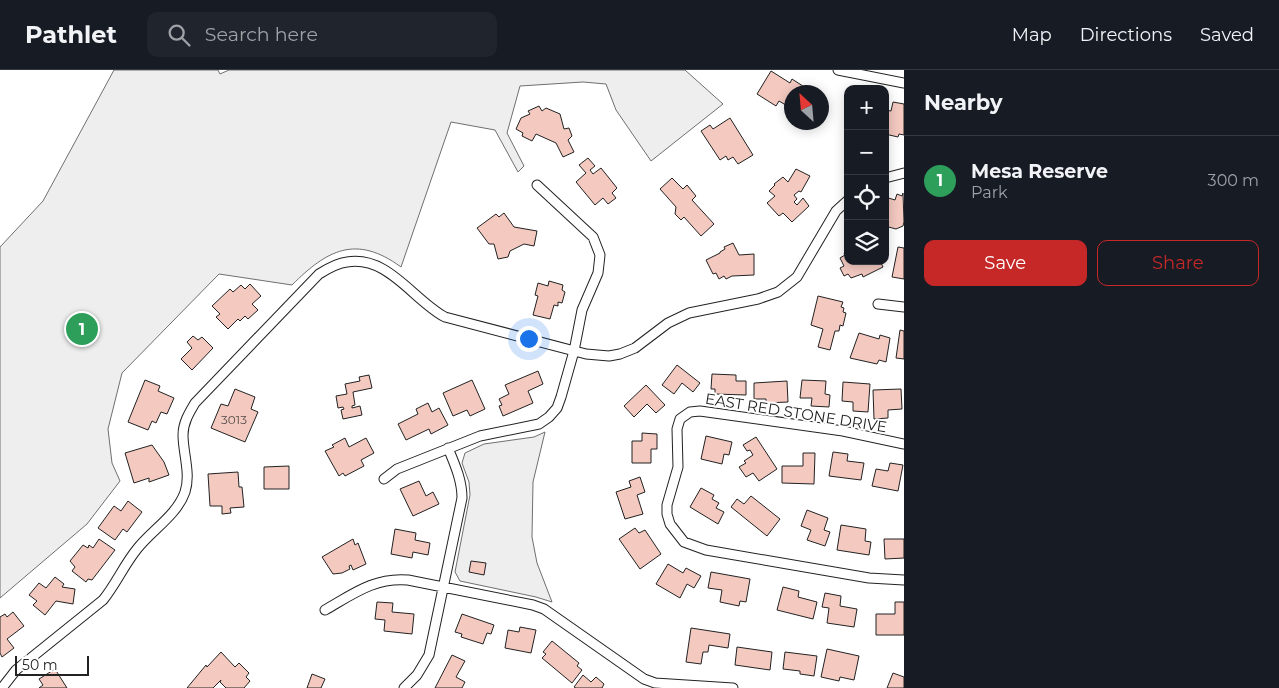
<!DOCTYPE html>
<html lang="en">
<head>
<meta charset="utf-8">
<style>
	body { margin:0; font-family:Montserrat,sans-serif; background:#20242c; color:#f1f3f6 }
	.controls { position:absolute; right:15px; top:15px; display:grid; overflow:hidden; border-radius:10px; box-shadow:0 2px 12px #0003 }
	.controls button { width:45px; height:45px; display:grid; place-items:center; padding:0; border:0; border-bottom:1px solid #363941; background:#171b24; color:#f1f3f6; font:25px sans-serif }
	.compass { position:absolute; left:784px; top:15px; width:45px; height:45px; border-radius:50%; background:#171b24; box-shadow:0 2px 12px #0003; rotate:334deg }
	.scale { position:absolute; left:15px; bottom:12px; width:74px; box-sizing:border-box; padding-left:5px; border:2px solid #222; border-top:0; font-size:14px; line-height:18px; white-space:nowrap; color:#222; -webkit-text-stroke:4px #fff; paint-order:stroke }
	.you { position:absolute; left:528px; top:268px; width:18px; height:18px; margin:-12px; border:4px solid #fff; border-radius:50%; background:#1a73e8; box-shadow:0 0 0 8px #1a73e833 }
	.badge { display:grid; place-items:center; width:32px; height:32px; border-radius:50%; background:#c62828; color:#fff; font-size:16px; font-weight:700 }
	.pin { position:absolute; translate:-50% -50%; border:2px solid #fff; box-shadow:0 1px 5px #0006 }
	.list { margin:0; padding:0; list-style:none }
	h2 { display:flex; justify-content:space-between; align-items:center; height:65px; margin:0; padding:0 20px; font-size:21px }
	h2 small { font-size:16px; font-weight:400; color:#9ea1a6 }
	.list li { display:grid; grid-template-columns:32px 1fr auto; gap:15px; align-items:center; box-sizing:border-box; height:90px; padding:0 20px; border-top:1px solid #363941 }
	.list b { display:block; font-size:19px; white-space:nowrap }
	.list p { margin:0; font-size:16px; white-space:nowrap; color:#9ea1a6 }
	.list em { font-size:16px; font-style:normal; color:#9ea1a6 }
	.actions { display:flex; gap:10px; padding:15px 20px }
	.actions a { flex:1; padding:11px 0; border:1px solid #c62828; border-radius:10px; text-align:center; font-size:18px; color:#c62828 }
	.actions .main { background:#c62828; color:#fff }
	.icon { flex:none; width:28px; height:28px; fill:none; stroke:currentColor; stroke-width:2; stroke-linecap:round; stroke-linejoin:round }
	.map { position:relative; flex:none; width:904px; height:618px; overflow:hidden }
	header { display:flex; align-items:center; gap:30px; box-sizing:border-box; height:70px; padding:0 25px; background:#171b24; border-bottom:1px solid #363941 }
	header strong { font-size:24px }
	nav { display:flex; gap:28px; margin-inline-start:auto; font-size:18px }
	.search { width:350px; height:45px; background:#20242c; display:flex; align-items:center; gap:12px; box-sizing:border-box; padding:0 18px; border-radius:10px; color:#9ea1a6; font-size:19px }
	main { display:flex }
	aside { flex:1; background:#171b24 }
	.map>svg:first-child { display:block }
	.green { fill:#eee; stroke:#6f6f6f }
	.building { fill:#f3c9c0; stroke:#222 }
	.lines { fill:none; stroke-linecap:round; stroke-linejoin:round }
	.street-casing { stroke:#222; stroke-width:11 }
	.street { stroke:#fff; stroke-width:9 }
	.labels { text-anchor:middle; stroke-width:4; stroke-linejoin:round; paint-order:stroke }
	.number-label { font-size:12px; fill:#564c4a }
	.street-label { font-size:15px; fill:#222; stroke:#fff }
</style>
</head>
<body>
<header>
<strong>Pathlet</strong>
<div class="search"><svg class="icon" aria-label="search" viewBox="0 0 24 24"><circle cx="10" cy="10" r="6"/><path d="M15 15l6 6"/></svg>Search here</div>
<nav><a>Map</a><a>Directions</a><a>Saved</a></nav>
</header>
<main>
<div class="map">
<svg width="904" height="618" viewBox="0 0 904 618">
	<rect width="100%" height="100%" fill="#fff"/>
	<path class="green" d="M 114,0 L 218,0 L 220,4 L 229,0 L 685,0 L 723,34 L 651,91 L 616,40 L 606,14 L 583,12 L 520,16 L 507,63 L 524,96 L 518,102 L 495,60 L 451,52 L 401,197 C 356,164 327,180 292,215 L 219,204 L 122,303 L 108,359 L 112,393 L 120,411 L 87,454 L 0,528 L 0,177 L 43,131 Z
		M 545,362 L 533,412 L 532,467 L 537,493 L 552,532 L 536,527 L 460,511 L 455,502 L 470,425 L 469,412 L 462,393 L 465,383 L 484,374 L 534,367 Z"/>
	<path class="building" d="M 771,1 L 790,13 L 792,9 L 809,20 L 807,22 L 792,22 L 792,34 L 789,37 L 779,31 L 776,36 L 757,24 Z
		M 893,32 L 904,34 L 904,65 L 899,64 L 898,67 L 885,64 L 885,40 L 891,41 Z
		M 539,36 L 542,41 L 546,38 L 560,44 L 564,59 L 569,58 L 572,66 L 568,70 L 574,82 L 563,87 L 556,73 L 536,64 L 532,71 L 522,66 L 523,63 L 516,59 L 521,48 L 530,44 L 528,41 Z
		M 730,48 L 753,85 L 738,94 L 733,87 L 728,90 L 726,86 L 720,90 L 701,61 L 710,55 L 713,59 Z
		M 588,88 L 595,96 L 590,100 L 593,104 L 601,98 L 617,118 L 612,123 L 616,128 L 608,134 L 603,128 L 595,135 L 576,112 L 586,103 L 579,95 Z
		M 796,99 L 810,106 L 801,122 L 799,121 L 794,125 L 797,129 L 794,132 L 797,135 L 803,128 L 809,136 L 792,152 L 783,143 L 779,146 L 767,133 L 775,126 L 769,121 L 775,115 L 774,114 L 783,107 L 788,112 Z
		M 672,108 L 683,119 L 687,115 L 696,126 L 692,130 L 714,154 L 701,166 L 684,147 L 681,150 L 675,144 L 676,137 L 660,119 Z
		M 903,123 L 904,152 L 903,156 L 896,159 L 885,156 L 885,127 L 895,130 L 897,124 L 902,126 Z
		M 504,143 L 514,157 L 537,161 L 534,176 L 524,174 L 510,181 L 508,187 L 498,189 L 494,174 L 489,174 L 477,158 L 496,144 L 499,147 Z
		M 733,173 L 739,185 L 754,184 L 754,205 L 732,206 L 726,209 L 724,206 L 719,209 L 716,203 L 713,204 L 706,190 L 720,183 L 720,182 L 725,179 L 724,177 Z
		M 898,177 L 904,178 L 904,209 L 892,207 Z
		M 848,181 L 848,191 L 880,191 L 883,197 L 863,207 L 862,204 L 851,208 L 848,204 L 844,206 L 840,198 L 844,196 L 840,188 L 845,185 L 844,183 Z
		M 549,211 L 563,215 L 562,220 L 565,222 L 562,233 L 558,232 L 558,236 L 554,235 L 550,249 L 533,245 L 538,226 L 535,225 L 538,213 L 548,216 Z
		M 250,214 L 261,226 L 252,234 L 258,240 L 248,249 L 245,246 L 240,251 L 238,249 L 228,259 L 216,247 L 220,244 L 212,236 L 230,219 L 233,222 L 241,215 L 245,219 Z
		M 818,226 L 843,232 L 841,237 L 844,238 L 843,242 L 846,243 L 843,256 L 840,255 L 839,261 L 835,261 L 830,280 L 818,277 L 823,259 L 811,255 Z
		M 900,260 L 904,261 L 904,289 L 896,288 Z
		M 859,263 L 879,269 L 880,265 L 890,268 L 886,292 L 879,290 L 877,294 L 850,288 Z
		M 193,266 L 198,270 L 202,267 L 213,278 L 192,300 L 181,289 L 192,278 L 187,272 Z
		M 677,295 L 700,313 L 693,322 L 682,313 L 674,324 L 662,315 Z
		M 538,301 L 543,314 L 528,321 L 533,333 L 503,346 L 499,336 L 502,335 L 499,329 L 509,324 L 505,315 Z
		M 712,304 L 736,305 L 736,311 L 746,311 L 746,325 L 715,324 L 715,319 L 711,319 Z
		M 369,305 L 372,318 L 353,322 L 355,335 L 352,336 L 352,338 L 360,336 L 362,345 L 343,349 L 341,340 L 344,339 L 343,337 L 338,338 L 336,326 L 347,324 L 345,314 L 360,311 L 359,307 Z
		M 145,310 L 160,316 L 158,321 L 174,328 L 167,344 L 161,342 L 156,353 L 152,351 L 148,360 L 128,352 Z
		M 472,310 L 485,339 L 470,346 L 467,340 L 453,346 L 443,323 Z
		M 802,310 L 826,311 L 825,324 L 830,325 L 829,337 L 811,336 L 812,328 L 800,328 Z
		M 787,311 L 788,332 L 766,333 L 766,329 L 754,329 L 754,313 Z
		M 843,312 L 870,314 L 868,342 L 853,341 L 853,332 L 842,331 Z
		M 646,315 L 665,335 L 656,343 L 647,334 L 634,347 L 624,336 Z
		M 235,319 L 255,327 L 251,339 L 258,342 L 245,372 L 211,358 L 221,334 L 228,336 Z
		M 901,319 L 902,339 L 888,340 L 888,348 L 874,349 L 873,320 Z
		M 428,333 L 432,342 L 439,338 L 448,355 L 431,364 L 429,359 L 406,370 L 398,354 L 418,344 L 416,339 Z
		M 642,363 L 657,364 L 657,379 L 651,379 L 651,393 L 632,393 L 632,371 L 642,371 Z
		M 706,366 L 732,372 L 729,385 L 724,384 L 722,394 L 701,389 Z
		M 756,367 L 777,399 L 759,411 L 753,403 L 746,407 L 739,397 L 746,393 L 744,391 L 753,385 L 750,380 L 747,381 L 743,375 Z
		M 345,368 L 349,377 L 366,368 L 374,383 L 361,390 L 364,396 L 345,406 L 343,403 L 339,406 L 325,381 L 334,377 L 332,375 Z
		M 152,375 L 164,392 L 169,405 L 149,412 L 149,408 L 134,413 L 125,383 Z
		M 833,382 L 848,384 L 847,391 L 864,393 L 861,410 L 829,406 Z
		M 803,383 L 815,383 L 814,414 L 782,413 L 782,396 L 803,396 Z
		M 890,393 L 903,395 L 898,421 L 872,416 L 876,399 L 888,401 Z
		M 289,396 L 289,419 L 264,419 L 264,397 Z
		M 238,402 L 239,417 L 242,417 L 244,437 L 230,438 L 231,443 L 222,444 L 222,436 L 210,436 L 208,404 Z
		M 640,407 L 645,422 L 637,425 L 643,444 L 625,449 L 616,422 L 631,417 L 629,411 Z
		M 419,411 L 426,426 L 433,422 L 439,434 L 413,446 L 400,419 Z
		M 701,418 L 714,425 L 712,429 L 719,433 L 716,438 L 724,442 L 718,454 L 690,437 Z
		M 751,426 L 780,449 L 767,466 L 731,437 L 737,429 L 744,434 Z
		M 128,431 L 142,442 L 127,462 L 123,459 L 115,470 L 98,458 L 114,436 L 121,441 Z
		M 807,440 L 828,448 L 824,460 L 830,462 L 825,476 L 807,470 L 811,460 L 801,456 Z
		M 841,455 L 866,459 L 865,471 L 871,472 L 869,485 L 837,480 Z
		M 635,458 L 639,463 L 645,460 L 661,484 L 640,499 L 619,469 Z
		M 395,459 L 416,463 L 415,470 L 430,473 L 428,485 L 413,482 L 412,488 L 391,484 Z
		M 99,469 L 115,480 L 92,510 L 88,509 L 86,512 L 72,501 L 75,497 L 70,491 L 83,475 L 88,478 L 89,475 L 93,478 Z
		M 353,469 L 355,475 L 358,473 L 366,494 L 353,500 L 351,495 L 349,496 L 350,499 L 342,503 L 333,504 L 322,487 Z
		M 884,469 L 904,469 L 904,488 L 885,489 Z
		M 471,491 L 486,493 L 484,505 L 469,502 Z
		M 668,494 L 683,503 L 686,498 L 701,506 L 694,518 L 687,514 L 680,528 L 656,514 Z
		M 711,502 L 750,509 L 746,532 L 740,531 L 739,536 L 720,532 L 722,520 L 708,518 Z
		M 55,507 L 64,514 L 62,517 L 75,519 L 73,534 L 56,531 L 45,545 L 33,535 L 37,531 L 29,525 L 39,513 L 46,518 Z
		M 783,517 L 799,521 L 798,527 L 817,532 L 813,549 L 777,540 Z
		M 825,523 L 841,526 L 840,536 L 857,539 L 854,557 L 827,553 L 829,538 L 822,537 Z
		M 377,532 L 393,533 L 392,542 L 414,544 L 412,564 L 384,561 L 385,550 L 375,549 Z
		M 895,532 L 904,532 L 904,565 L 876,565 L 876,544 L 895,544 Z
		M 13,542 L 24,556 L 7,569 L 14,578 L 2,587 L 0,583 L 0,547 L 5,544 L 7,547 Z
		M 462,544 L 494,555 L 491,564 L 487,563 L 483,574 L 461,567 L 462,564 L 455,562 Z
		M 520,557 L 536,560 L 531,583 L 505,578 L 508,560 L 519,562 Z
		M 691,558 L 730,564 L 728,578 L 709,575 L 708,582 L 703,582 L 701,594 L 686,592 Z
		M 552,571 L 579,593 L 577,596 L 582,600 L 572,613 L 542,588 L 546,584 L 543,582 Z
		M 737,577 L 772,582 L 770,600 L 735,595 Z
		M 827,579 L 859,586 L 854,610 L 840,607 L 839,611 L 821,607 Z
		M 221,582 L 235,597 L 239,593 L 249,603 L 246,607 L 250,611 L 244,618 L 226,618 L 220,612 L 221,610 L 213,618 L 187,618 L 206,595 L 207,597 Z
		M 785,582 L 817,586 L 814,606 L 800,604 L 800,601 L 783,599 Z
		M 452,585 L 465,591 L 456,607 L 465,612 L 462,618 L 435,618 Z
		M 55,599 L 67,618 L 39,618 L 43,615 L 39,609 Z
		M 893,603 L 904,607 L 904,618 L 887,618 Z
		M 312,604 L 325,609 L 321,618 L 307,618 Z
		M 583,605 L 591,612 L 596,607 L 604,614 L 602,618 L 576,618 L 574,617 Z"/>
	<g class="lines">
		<defs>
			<path id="street" d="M 838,0 L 904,13
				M 885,108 L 904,103
				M 878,234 L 904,237
				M 904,374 L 843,361 L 700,341 L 690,342 L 680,349 L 677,359 L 678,397 L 667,435 L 667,444 L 670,454 L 684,472 L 706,480 L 869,508 L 904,510
				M 384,409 L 397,399 L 480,366 L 539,354 L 549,347 L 557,338 L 561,327 L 574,281 L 582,240 L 598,203 L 600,185 L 593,167 L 537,115
				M 325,540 C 353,524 375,507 408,510 L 533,535 L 544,539 L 644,609 L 655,613 L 733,618
				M 2,618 L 16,600 L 103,530 C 116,514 124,495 137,479 C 152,460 177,445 185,422 C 191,404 183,383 183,365 C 183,353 189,343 195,333 L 319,204 C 327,199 337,193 347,192 C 388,185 413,230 445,247 L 586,284 L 609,286 L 620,284 L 635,278 L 668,253 L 689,243 L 758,229 L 778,222 L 797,207 L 836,141 L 848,130
				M 404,618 L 417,605 L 429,585 L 462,428 C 462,410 455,395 448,378"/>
		</defs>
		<use href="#street" class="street-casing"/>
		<use href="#street" class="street"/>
	</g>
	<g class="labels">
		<g class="number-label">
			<text x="234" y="354">3013</text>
		</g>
		<g class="street-label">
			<text transform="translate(796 343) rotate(9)" y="5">EAST RED STONE DRIVE</text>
		</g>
	</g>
</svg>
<div class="controls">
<button>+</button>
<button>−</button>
<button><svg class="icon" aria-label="locate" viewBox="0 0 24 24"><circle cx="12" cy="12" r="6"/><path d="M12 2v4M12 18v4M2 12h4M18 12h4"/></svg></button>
<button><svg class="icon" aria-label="layers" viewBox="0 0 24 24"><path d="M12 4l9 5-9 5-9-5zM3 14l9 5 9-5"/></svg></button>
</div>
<svg class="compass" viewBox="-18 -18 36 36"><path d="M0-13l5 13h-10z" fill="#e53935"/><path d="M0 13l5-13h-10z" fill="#9ea1a6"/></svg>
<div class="scale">50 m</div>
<div class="you"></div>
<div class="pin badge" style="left:82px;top:259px;background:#2e9e5b">1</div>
</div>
<aside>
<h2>Nearby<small></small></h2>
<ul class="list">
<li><span class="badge" style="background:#2e9e5b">1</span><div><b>Mesa Reserve</b><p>Park</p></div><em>300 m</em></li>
</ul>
<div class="actions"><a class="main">Save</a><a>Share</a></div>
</aside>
</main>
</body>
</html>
